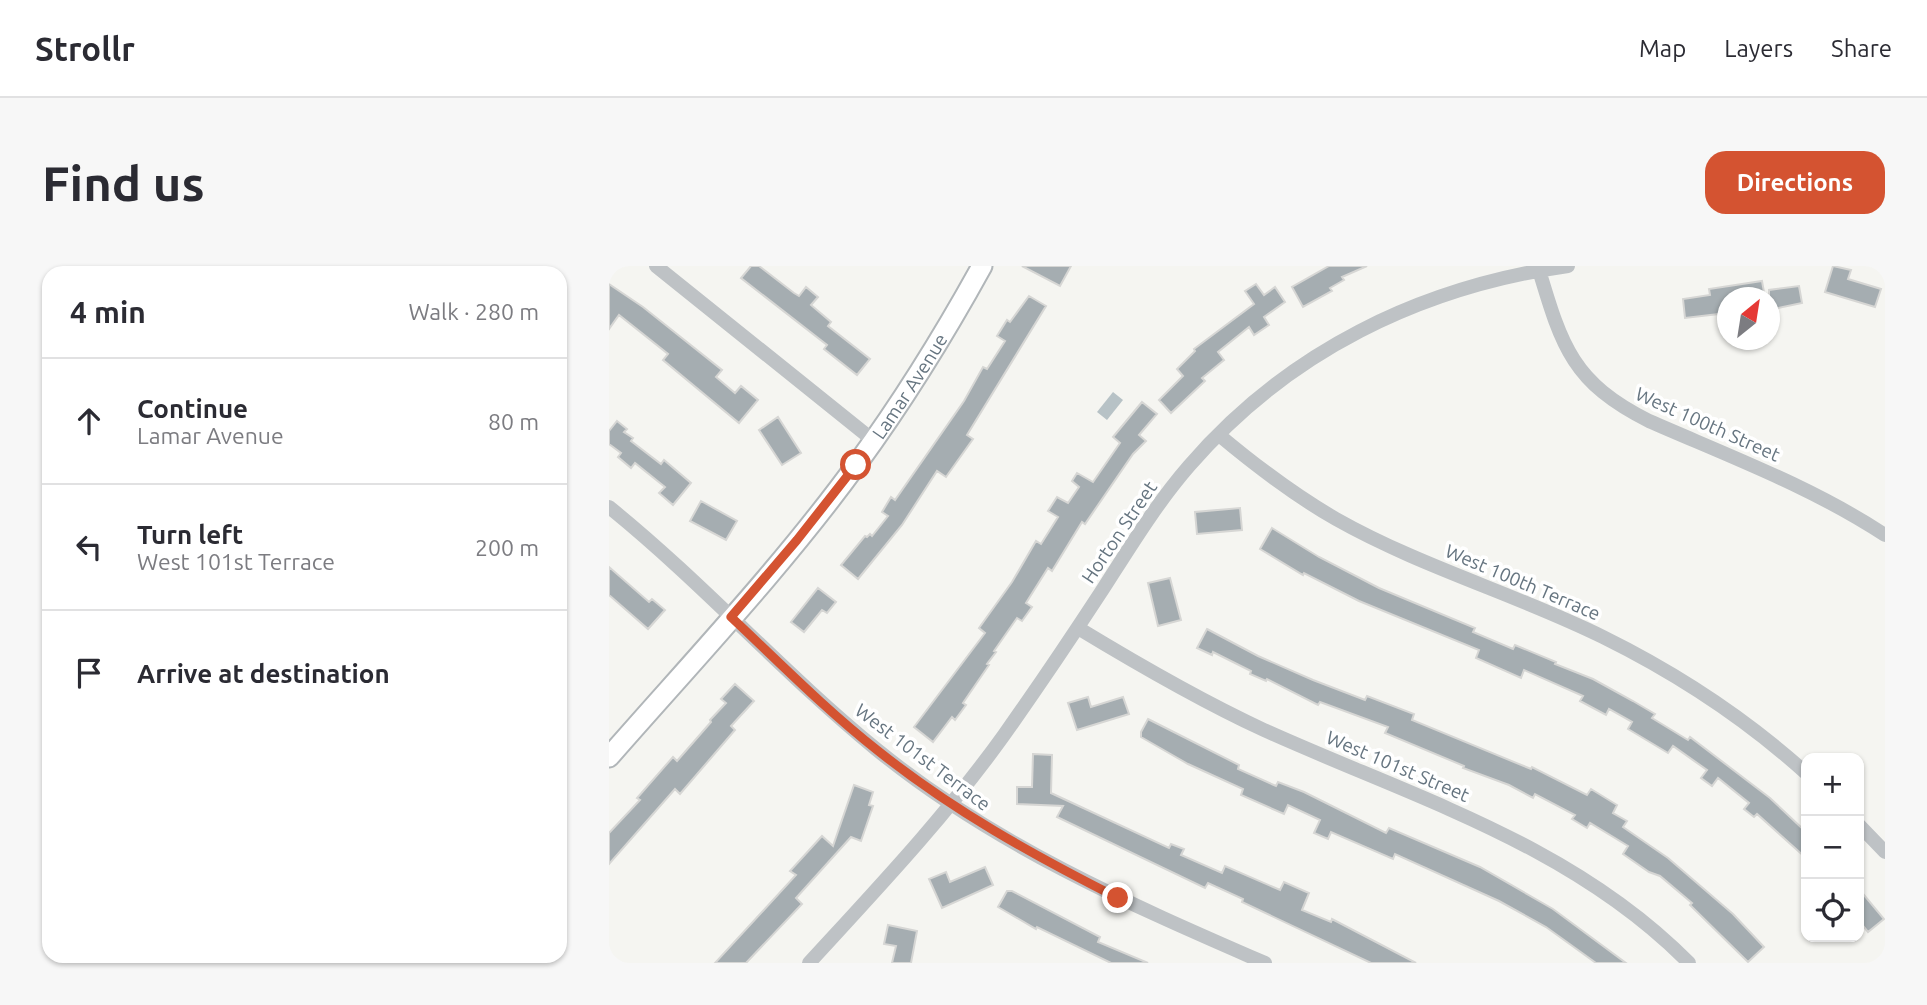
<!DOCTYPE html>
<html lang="en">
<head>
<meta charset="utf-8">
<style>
	body { margin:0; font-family:Ubuntu,sans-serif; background:#f7f7f7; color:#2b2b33 }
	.controls { position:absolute; right:21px; bottom:21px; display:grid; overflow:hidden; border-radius:14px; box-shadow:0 2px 5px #0004 }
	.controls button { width:63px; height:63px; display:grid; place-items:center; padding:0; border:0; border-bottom:2px solid #e1e1e2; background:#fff; color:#2b2b33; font:35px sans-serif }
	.compass { position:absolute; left:1108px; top:21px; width:63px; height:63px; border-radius:50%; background:#fff; box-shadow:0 2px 5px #0004; rotate:30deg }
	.stop { position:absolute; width:21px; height:21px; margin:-16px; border:5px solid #d45331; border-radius:50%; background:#fff }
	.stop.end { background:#d45331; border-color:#fff; box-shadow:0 2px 7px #0008 }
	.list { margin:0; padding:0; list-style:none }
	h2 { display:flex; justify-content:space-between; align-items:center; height:91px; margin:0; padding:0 28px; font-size:30px }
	h2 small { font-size:23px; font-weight:400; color:#7c7c81 }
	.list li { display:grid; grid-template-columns:46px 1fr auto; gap:21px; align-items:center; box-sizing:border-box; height:126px; padding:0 28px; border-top:2px solid #e1e1e2 }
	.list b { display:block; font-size:26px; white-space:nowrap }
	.list p { margin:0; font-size:23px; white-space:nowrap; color:#7c7c81 }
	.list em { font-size:23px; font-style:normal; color:#7c7c81 }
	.icon { flex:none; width:38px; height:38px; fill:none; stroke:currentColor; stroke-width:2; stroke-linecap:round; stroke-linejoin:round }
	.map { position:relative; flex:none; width:1276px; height:697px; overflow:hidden; border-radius:21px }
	header { display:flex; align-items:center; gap:42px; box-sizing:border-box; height:98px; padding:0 35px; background:#fff; border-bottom:2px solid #e1e1e2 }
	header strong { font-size:33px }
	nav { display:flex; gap:38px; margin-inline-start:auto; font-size:24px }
	.intro { display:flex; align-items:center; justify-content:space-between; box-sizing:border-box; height:168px; padding:0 42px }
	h1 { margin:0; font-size:49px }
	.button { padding:18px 32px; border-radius:21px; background:#d45331; color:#fff; font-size:24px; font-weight:700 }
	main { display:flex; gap:42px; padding:0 42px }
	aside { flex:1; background:#fff; border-radius:21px; box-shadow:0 2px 5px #0004 }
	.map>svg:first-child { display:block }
	.water { fill:#b7c2c6 }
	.building { fill:#a5adb1; stroke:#d6d6d4; stroke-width:2 }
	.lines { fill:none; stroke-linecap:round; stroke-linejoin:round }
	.secondary-casing { stroke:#b1b6b9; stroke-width:23 }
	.street { stroke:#bec2c5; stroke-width:14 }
	.secondary { stroke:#fff; stroke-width:19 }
	.route { stroke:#d45331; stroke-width:9 }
	.labels { text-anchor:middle; stroke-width:7; stroke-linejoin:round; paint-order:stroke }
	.street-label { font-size:19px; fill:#667580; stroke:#fff }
</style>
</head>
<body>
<header>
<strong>Strollr</strong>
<nav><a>Map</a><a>Layers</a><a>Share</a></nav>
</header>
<div class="intro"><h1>Find us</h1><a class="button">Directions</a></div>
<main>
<aside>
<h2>4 min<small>Walk · 280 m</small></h2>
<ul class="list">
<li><svg class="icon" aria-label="ahead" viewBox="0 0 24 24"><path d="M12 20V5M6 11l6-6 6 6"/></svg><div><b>Continue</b><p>Lamar Avenue</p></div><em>80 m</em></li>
<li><svg class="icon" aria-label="left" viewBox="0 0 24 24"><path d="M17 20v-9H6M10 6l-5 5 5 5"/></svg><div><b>Turn left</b><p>West 101st Terrace</p></div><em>200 m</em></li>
<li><svg class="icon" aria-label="arrive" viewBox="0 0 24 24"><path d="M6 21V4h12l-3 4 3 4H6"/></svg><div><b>Arrive at destination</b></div></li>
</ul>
</aside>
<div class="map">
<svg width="1276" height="697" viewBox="0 0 1276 697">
	<rect width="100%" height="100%" fill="#f5f5f1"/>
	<path class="water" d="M 504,126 L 514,134 L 498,154 L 488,146 Z"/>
	<path class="building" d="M 142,0 L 150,0 L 185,27 L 190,30 L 197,21 L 209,31 L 202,39 L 222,56 L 219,60 L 261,93 L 248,109 L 215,83 L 218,79 L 132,12 Z
		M 413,0 L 462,0 L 451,20 Z
		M 720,0 L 758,0 L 733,11 L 735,14 L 721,22 L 723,25 L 694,41 L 683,21 Z
		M 1224,0 L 1242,4 L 1239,13 L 1272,23 L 1266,41 L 1216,26 Z
		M 1153,15 L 1156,32 L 1118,32 L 1118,47 L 1076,52 L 1074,33 L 1101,29 L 1100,23 Z
		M 0,18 L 34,41 L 113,104 L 107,111 L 126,127 L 132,120 L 149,134 L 130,157 L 54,94 L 59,88 L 10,49 L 0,63 Z
		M 647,18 L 655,29 L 666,21 L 676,36 L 655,51 L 660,59 L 645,69 L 640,61 L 609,86 L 615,94 L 593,112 L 596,115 L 562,147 L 550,134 L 574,110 L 568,103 L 586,85 L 585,83 L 645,38 L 636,25 Z
		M 1190,20 L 1193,37 L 1160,44 L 1160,24 Z
		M 420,30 L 437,40 L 358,169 L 364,173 L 337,211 L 328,205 L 293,259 L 249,313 L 232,299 L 256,270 L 258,271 L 261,268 L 263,270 L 279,250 L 273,246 L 282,231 L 286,234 L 355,135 L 374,101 L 378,103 L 396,75 L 388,70 L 398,54 L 401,56 Z
		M 533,136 L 548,148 L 530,169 L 537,175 L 524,188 L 476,258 L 473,256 L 443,305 L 439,302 L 417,337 L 423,341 L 413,355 L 408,352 L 385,385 L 387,386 L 378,398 L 380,399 L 354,437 L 357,439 L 346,454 L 343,451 L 324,476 L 305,461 L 376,367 L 370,362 L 403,316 L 427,275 L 432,278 L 449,251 L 439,245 L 448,231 L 459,237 L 470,221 L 463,215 L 468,207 L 484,216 L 511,177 L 504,171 Z
		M 169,151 L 192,187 L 173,199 L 150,164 Z
		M 8,155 L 18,163 L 15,166 L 24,172 L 22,175 L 52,198 L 55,194 L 82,217 L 64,239 L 50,227 L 56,221 L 26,197 L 22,202 L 9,191 L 12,187 L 0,178 L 0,165 Z
		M 92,235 L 128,255 L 117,274 L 81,255 Z
		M 631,242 L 633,264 L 588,268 L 586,246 Z
		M 663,262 L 710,291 L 770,322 L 866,362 L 864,366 L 904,383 L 906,379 L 947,396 L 946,398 L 984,413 L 1024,435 L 1046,448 L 1043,452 L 1079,474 L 1081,471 L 1161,532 L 1197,566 L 1197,592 L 1148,548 L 1145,551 L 1135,543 L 1140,537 L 1109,512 L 1103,520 L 1092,512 L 1098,504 L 1064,480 L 1059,487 L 1019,463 L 1023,456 L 1000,443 L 997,449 L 971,435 L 974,430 L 915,404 L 912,412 L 867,392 L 870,384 L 750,335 L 695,307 L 694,309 L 651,283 Z
		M 0,301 L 40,336 L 43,333 L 56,344 L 39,363 L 0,329 Z
		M 561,312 L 572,354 L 549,360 L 539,317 Z
		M 209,322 L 227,336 L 218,347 L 213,344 L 195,366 L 182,356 Z
		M 598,363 L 649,390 L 704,414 L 756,434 L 758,430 L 805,448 L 803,454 L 922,503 L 923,501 L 978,529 L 982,523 L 1008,539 L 1004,547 L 1018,555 L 1014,561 L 1059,592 L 1124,648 L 1155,681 L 1139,696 L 1081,639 L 1083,637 L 1051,610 L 1040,606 L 1014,588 L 1019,580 L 981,557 L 978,562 L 963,553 L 966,549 L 926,528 L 924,532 L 900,519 L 854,502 L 855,500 L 776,467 L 779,461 L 711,436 L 709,439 L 658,413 L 657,415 L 641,408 L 642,405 L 604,386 L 603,389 L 588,382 Z
		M 126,418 L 145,435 L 122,460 L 126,464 L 71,528 L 66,523 L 0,598 L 0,567 L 31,534 L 28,532 L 64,491 L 68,495 L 102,456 L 101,454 L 117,437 L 112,433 Z
		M 479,431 L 482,441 L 514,431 L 520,448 L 468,464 L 459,437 Z
		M 539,453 L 630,499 L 629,503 L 667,520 L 669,516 L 695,526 L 777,567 L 780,562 L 871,601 L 944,643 L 1017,697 L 987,697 L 937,661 L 890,635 L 786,588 L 784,593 L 722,566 L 719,573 L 705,567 L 711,554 L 679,539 L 675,548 L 632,529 L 634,523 L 579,498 L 532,471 L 532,466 Z
		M 424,488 L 443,489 L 442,527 L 560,582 L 562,578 L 575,583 L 572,589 L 613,607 L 616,600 L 671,624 L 675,616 L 700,627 L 693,644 L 722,656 L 723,653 L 807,697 L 762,697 L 633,636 L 634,633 L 599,617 L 596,622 L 448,551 L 454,540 L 408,538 L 408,521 L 423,521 Z
		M 245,519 L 264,526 L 260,539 L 264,540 L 252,575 L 242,571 L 187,632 L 193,638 L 137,697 L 106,697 L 187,609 L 181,605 L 213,570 L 224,580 Z
		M 376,601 L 384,619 L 333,642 L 320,613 L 337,606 L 341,616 Z
		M 1250,623 L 1275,653 L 1259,666 L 1250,655 Z
		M 398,625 L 403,625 L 491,671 L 489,676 L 539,697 L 502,697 L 428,661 L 427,663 L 389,641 Z
		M 279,659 L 308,665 L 302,697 L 283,697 L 287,680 L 275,678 Z"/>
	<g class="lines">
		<defs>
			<g id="secondary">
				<path id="s1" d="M 0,491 C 84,395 173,301 248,198 C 294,135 335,69 373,0"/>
			</g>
		</defs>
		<use href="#secondary" class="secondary-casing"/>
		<path class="street" d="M 47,0 L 265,175
			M 930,4 C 953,81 964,117 1040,155 C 1120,190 1203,221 1276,269
			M 610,169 C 647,200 685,229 727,253 C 812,301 907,328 994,371 C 1067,407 1137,453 1197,507
			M 0,241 C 94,317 174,407 267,483 C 385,579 518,637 656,697
			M 469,362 C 530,399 590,434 655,464 C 803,531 963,578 1080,697
			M 1250,559 L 1276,586
			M 200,697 C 267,624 337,550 395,469 C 429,421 462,372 494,323 C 521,281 547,238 580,200 C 678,86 811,21 959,0"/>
		<use href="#secondary" class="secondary"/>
	</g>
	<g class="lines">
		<path class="route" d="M 247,199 L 188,274 L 122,351 C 170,396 216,443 268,484 C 343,544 424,589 509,632"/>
	</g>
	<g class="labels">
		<g class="street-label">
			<text dy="7" stroke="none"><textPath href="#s1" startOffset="478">Lamar Avenue</textPath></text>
			<text transform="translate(1099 158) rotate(24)" y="7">West 100th Street</text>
			<text transform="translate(510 266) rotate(-56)" y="7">Horton Street</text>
			<text transform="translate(914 316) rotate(23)" y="7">West 100th Terrace</text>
			<text transform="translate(314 491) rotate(37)" y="7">West 101st Terrace</text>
			<text transform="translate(789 500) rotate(23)" y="7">West 101st Street</text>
		</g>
	</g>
</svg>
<div class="controls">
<button>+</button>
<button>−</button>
<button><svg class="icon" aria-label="locate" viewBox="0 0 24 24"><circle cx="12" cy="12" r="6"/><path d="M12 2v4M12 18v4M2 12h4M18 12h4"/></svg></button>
</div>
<svg class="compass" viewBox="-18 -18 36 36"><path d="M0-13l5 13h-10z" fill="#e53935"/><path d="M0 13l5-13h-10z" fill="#7c7c81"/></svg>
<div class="stop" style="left:247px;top:199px"></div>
<div class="stop end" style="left:509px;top:632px"></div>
</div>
</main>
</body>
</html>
